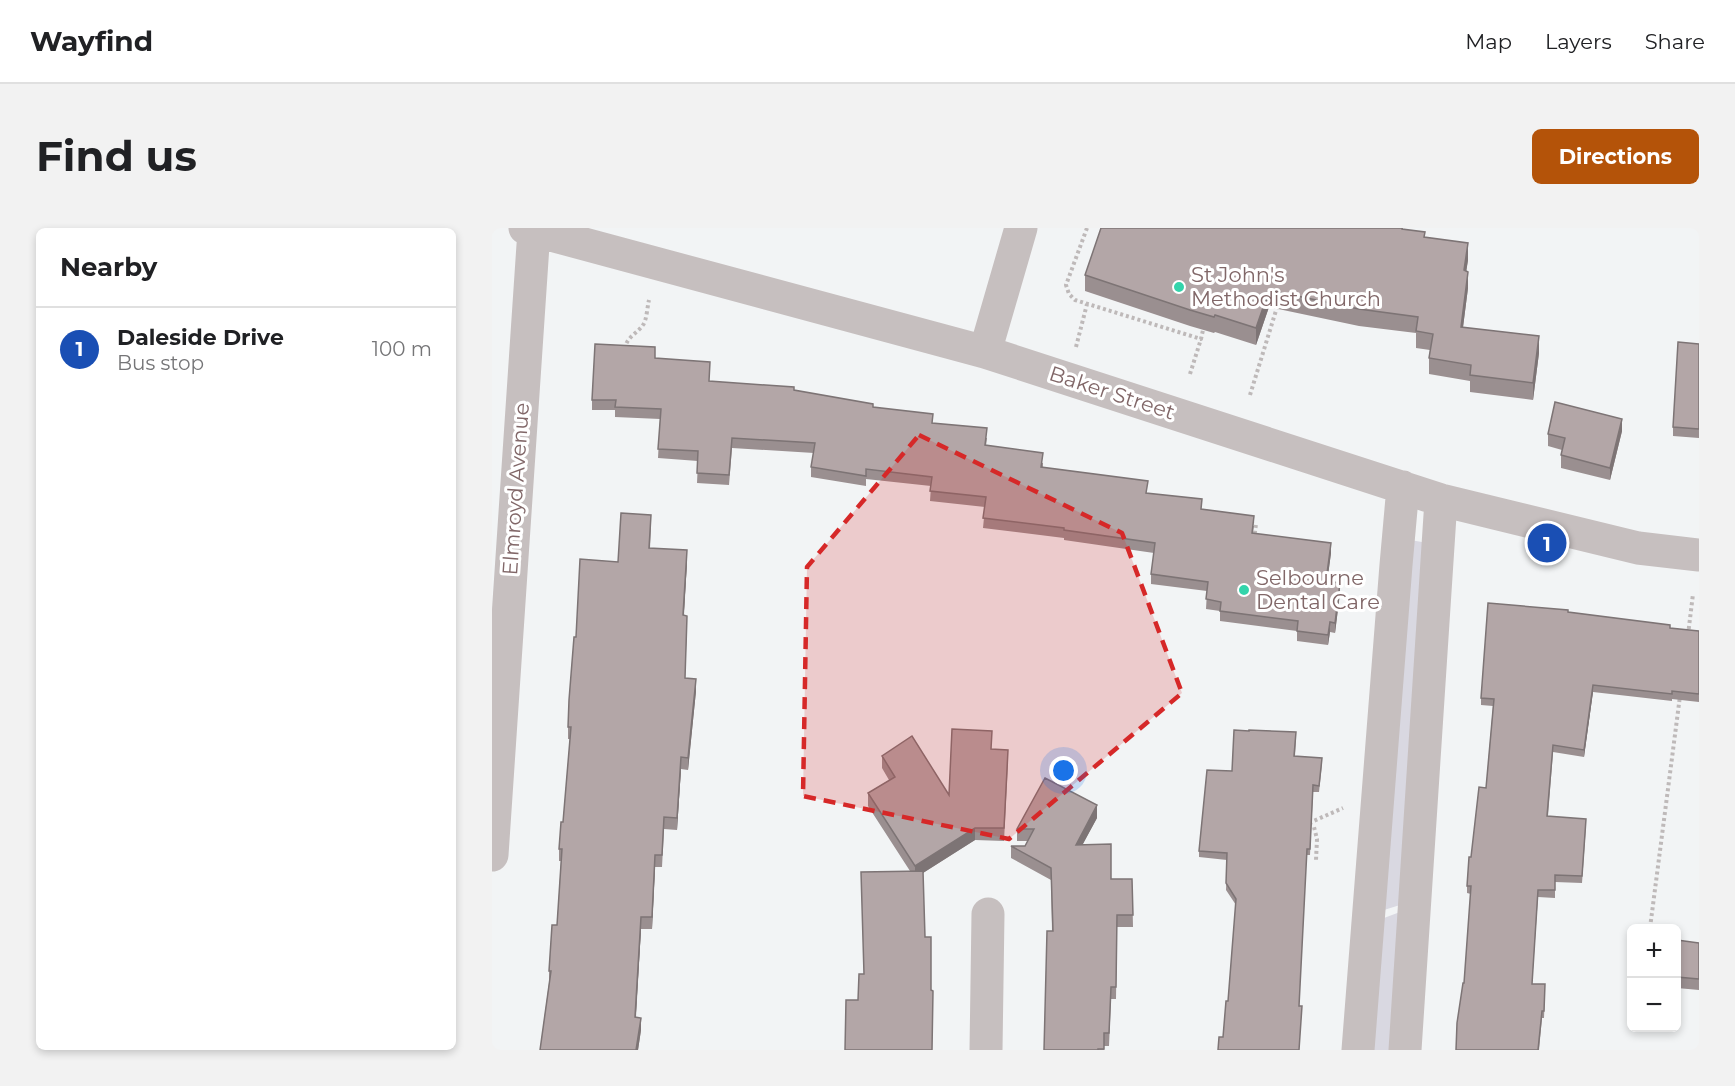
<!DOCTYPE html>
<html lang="en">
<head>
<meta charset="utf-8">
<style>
	body { margin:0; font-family:Montserrat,sans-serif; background:#f2f2f2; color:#202124 }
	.controls { position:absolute; right:18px; bottom:18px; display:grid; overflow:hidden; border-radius:9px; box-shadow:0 3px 9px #0003 }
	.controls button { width:54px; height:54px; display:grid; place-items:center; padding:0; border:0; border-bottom:2px solid #e0e0e0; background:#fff; color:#202124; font:30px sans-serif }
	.you { position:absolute; left:572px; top:543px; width:21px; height:21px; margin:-15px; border:4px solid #fff; border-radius:50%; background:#1a73e8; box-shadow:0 0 0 9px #1a73e833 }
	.badge { display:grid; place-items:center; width:39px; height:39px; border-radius:50%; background:#b45309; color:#fff; font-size:20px; font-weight:700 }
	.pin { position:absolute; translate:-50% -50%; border:3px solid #fff; box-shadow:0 2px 6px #0006 }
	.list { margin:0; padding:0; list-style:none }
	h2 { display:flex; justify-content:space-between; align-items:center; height:78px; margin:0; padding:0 24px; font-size:26px }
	h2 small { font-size:20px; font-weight:400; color:#757577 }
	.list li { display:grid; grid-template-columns:39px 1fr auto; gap:18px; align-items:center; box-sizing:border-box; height:84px; padding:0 24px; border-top:2px solid #e0e0e0 }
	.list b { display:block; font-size:22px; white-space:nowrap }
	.list p { margin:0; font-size:20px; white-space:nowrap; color:#757577 }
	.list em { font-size:20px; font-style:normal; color:#757577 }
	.map { position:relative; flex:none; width:1207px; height:822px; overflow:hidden; border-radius:9px }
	header { display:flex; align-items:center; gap:36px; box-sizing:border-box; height:84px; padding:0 30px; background:#fff; border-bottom:2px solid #e0e0e0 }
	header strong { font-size:28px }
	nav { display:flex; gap:33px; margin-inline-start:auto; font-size:21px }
	.intro { display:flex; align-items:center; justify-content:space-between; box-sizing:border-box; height:144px; padding:0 36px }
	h1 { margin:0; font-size:42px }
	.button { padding:15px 27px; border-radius:9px; background:#b45309; color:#fff; font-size:21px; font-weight:700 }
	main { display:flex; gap:36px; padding:0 36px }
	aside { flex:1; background:#fff; border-radius:9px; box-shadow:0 3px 9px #0003 }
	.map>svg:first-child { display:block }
	.grass { fill:#d9d8e1 }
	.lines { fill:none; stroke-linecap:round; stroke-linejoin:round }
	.path { stroke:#beb9b9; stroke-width:4; stroke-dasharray:3 3; stroke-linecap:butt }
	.minor { stroke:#c6bfbf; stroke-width:33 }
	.wall { fill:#9a8f90 }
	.shaded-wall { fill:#7d7475 }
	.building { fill:#b3a6a7; stroke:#7d7475; stroke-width:1.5 }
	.marked { fill:#d62828; fill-opacity:0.2; stroke:#d62828; stroke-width:4.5; stroke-dasharray:12 8; stroke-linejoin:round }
	.poi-dot { fill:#33d4ab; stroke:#fff; stroke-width:2 }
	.labels { text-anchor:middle; stroke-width:6; stroke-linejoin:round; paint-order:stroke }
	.poi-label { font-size:21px; fill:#816768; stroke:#fff; text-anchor:start }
	.street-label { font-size:21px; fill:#816768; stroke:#fff }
</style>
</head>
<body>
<header>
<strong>Wayfind</strong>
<nav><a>Map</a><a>Layers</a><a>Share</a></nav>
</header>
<div class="intro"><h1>Find us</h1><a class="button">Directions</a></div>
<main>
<aside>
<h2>Nearby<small></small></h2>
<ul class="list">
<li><span class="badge" style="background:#1a4fb4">1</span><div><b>Daleside Drive</b><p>Bus stop</p></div><em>100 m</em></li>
</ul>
</aside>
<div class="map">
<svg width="1207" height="822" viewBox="0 0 1207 822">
	<rect width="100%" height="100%" fill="#f2f4f5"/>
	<path class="grass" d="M 918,312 L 936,315 L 908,677 L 892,682 Z
		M 908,684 L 898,822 L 881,822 L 892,690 Z"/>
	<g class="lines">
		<path class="path" d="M 595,0 L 574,57 L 577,66 L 583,72 L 709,111 L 711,102
			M 584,119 L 595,76
			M 133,121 C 134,109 145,106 151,97 C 155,91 155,80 157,72
			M 698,146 L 709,111
			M 758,167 L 786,76
			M 759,295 L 764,296 L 762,311
			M 1196,407 L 1201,366
			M 817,595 L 851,580
			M 817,596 L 822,599 L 825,611 L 824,632
			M 1158,700 L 1188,468"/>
		<path class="minor" d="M 33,0 L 493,124 L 949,272 L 1146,320 L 1207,327
			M 493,124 L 529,0
			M 0,627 L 42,2
			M 494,822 L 496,686
			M 866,822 L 904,337 L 911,259
			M 913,822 L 949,272"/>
	</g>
	<path class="wall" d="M 911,0 L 911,1 L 933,9 L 976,32 L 974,43 L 976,60 L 971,99 L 1047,125 L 1041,172 L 978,164 L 978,153 L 937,146 L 937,130 L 938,122 L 924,120 L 924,105 L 867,98 L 777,79 L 764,117 L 723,104 L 722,105 L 698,98 L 593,63 L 593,47 Z
		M 1207,116 L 1207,210 L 1181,208 L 1181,199 Z
		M 163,130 L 217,153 L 302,162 L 381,179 L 495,210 L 494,218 L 551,235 L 551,239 L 655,265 L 710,281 L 762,298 L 761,305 L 839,325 L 835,354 L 848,365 L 843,405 L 838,404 L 836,417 L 805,413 L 805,403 L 728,393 L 728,383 L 714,381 L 715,363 L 659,356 L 659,346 L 662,325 L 572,312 L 572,310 L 491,300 L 493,279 L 438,273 L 439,258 L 374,251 L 374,258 L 319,249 L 319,239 L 322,225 L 240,220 L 237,257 L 205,255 L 206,233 L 166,230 L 168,191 L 123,189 L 123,182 L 100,182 L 100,172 Z
		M 1130,203 L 1118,252 L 1069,240 L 1069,227 L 1070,222 L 1056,218 L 1056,206 Z
		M 159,299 L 158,320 L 195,334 L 192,387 L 195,399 L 193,450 L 204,463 L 196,542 L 189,541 L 185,602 L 172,601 L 170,639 L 163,639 L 160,701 L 149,701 L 144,789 L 149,802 L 146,822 L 48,822 L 57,755 L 57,743 L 65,697 L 69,633 L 67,633 L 67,621 L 71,594 L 78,511 L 76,511 L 76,499 L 84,409 Z
		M 1076,384 L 1178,400 L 1207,403 L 1207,474 L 1180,471 L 1180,473 L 1101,464 L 1092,529 L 1061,524 L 1056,588 L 1094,598 L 1090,655 L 1063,654 L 1063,670 L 1046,669 L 1040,756 L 1053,764 L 1052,790 L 1050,790 L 1047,822 L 964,822 L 972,755 L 979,666 L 975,665 L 975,658 L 979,629 L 994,560 L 1001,478 L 989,477 L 989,470 Z
		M 804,511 L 803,528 L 830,536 L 827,564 L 821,564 L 818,627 L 815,627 L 731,809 L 736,773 L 744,677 L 734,662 L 735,632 L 707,629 L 707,623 L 740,543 Z
		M 499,521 L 516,534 L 512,613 L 483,612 L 431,645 L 366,772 L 372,746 L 418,643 L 376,578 L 376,565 L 397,552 L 390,540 L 390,528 L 457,567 Z
		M 605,590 L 590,617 L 619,651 L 640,651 L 641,699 L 625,699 L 624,771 L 619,771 L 617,818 L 612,818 L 612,822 L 552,822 L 560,703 L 559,652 L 519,630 L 519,618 L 533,618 L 536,613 L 525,613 L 525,601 Z
		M 1185,712 L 1207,715 L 1207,762 L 1185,760 Z"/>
	<path class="shaded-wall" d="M 976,15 L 976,32 L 972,59 L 972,42 Z
		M 976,44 L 976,60 L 969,115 L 969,99 Z
		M 777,62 L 777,79 L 764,117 L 764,100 Z
		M 1047,108 L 1047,125 L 1041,172 L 1041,155 Z
		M 1130,191 L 1130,203 L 1118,252 L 1118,240 Z
		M 839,315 L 839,325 L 834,363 L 834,353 Z
		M 195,322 L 195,334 L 191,399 L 191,387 Z
		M 848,355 L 848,365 L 843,405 L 843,395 Z
		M 838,394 L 838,404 L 836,417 L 836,407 Z
		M 204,451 L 204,463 L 196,542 L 196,530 Z
		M 1101,457 L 1101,464 L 1092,529 L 1092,522 Z
		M 189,529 L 189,541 L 185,602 L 185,590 Z
		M 605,577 L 605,590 L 584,629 L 584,617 Z
		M 483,600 L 483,612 L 423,650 L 423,638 Z
		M 163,627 L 163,639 L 160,701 L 160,689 Z
		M 149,689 L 149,701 L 143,801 L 143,789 Z
		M 149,790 L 149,802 L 146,822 L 144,822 Z"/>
	<path class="building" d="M 609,0 L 910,0 L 910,1 L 933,4 L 932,9 L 976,15 L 972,42 L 976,44 L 969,99 L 1047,108 L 1041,155 L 978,147 L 979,137 L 937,130 L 941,106 L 924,103 L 926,89 L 867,81 L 777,62 L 764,100 L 723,87 L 722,89 L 698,82 L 593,47 Z
		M 1186,114 L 1207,116 L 1207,201 L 1181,199 Z
		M 103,116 L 163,119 L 163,130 L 218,134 L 217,153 L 302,159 L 302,162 L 381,176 L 381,179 L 441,186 L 440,195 L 495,200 L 493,217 L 551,225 L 549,239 L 656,253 L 654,265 L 710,271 L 709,281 L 762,288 L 760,305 L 839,315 L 834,353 L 848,355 L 843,395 L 838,394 L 836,407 L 805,403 L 806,393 L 728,383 L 729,374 L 714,371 L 716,354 L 659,346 L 663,315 L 572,302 L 572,300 L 491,290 L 494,269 L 438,263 L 440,249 L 374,241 L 374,248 L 319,239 L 323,215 L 240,210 L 237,247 L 205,245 L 206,223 L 166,221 L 169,181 L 123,179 L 124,172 L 100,172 Z
		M 1063,174 L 1130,191 L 1118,240 L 1069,227 L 1073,210 L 1056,206 Z
		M 129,285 L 159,287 L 157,320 L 195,322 L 191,387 L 195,388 L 193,450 L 204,451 L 196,530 L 189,529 L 185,590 L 172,589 L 170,627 L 163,627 L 160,689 L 149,689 L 143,789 L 149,790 L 144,822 L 48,822 L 59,743 L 57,743 L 60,697 L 65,697 L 70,621 L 67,621 L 69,594 L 71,594 L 79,499 L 76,499 L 77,472 L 82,409 L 84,409 L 88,331 L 126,334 Z
		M 996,375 L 1076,382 L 1076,384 L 1178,397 L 1178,400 L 1207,403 L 1207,466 L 1180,463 L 1180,466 L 1101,457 L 1092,522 L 1061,517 L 1055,588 L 1094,591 L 1090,648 L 1063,647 L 1063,662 L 1046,662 L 1040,756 L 1053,756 L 1052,783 L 1050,783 L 1046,822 L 964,822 L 965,795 L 971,755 L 972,755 L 979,658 L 975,658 L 977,629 L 979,629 L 987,559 L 994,560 L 1002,471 L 989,470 Z
		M 460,501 L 500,503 L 499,521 L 516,522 L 512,600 L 483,600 L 423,638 L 376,565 L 403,549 L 390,528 L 420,508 L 457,567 Z
		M 742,502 L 757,503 L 757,502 L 804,504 L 802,528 L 830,530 L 827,558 L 821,557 L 818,621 L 815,621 L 807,778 L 810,778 L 807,822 L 726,822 L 727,809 L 731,809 L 734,773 L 736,773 L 744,671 L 734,655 L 735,625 L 707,623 L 715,542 L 740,543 Z
		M 553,550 L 605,577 L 584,617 L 619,616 L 619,651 L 640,651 L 641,687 L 625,687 L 624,759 L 619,759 L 617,805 L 612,805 L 612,821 L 606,821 L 606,822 L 552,822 L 555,703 L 561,703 L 559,640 L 519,618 L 533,618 L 542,601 L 525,601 Z
		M 431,643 L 433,709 L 439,709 L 439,762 L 441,763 L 440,822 L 353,822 L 354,772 L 366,772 L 367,746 L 372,746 L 369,644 Z
		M 1185,712 L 1207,715 L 1207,751 L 1185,749 Z"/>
	<path class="marked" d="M 427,207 L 630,305 L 690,465 L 517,611 L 311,568 L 315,339 Z"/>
	<g class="poi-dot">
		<circle cx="687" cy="59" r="6"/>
		<circle cx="752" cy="362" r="6"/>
	</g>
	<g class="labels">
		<g class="poi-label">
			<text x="699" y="54">St John's<tspan x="699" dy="24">Methodist Church</tspan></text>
			<text x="764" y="357">Selbourne<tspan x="764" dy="24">Dental Care</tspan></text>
		</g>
		<g class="street-label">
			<text transform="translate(620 165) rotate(18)" y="7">Baker Street</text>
			<text transform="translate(24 261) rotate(-86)" y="7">Elmroyd Avenue</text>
		</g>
	</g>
</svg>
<div class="controls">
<button>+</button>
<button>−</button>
</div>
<div class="you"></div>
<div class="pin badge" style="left:1055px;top:315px;background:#1a4fb4">1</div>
</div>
</main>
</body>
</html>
